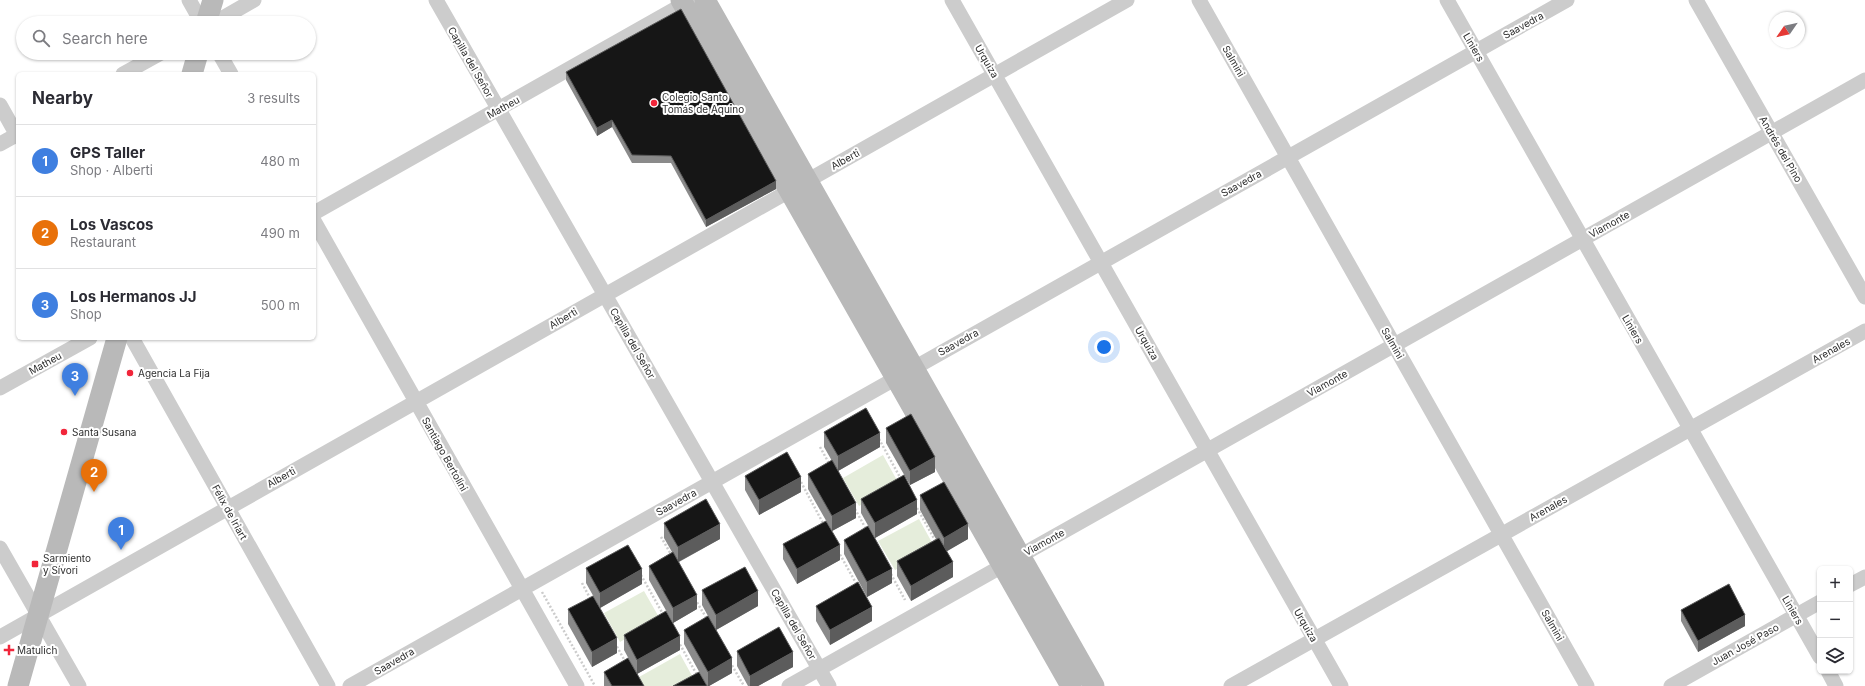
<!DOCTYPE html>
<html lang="en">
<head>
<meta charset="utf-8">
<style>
	body { margin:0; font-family:Inter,sans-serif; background:#f7f7f7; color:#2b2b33 }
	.controls { position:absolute; right:12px; bottom:12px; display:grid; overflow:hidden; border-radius:6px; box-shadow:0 1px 3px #0004 }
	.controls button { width:36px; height:36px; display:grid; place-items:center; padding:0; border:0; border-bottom:1px solid #e1e1e2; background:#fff; color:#2b2b33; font:20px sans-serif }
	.compass { position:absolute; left:1769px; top:12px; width:36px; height:36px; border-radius:50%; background:#fff; box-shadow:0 1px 3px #0004; rotate:236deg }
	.you { position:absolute; left:1104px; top:347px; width:14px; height:14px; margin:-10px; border:3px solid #fff; border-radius:50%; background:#1a73e8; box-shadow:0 0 0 6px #1a73e833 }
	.badge { display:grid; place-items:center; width:26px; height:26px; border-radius:50%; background:#f1253a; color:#fff; font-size:13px; font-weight:700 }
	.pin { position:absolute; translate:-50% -33px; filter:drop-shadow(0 1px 2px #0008) }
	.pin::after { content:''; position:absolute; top:21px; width:14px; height:12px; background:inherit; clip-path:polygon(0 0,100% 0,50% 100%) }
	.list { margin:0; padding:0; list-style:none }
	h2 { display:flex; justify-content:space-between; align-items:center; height:52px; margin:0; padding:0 16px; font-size:17px }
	h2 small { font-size:13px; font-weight:400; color:#7c7c81 }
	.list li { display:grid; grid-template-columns:26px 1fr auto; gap:12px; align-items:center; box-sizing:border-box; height:72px; padding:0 16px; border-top:1px solid #e1e1e2 }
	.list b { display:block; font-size:15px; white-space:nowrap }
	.list p { margin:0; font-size:13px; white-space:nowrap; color:#7c7c81 }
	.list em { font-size:13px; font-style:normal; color:#7c7c81 }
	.icon { flex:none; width:22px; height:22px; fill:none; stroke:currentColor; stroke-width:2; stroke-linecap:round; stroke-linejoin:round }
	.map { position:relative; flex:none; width:1865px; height:686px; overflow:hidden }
	.search { position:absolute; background:#fff; box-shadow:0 1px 3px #0004; left:16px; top:16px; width:300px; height:44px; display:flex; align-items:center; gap:10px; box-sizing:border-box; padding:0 14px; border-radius:22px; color:#7c7c81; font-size:15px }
	.panel { position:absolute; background:#fff; box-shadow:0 1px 3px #0004; left:16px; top:72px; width:300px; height:268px; border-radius:6px }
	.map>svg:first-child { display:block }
	.green { fill:#e5eddb }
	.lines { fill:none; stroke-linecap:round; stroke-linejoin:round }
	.path { stroke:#ccc; stroke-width:2.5; stroke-dasharray:2 2; stroke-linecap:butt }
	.minor { stroke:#ccc; stroke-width:15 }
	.secondary { stroke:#b9b9b9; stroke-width:21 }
	.wall { fill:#8a8a8a }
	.shaded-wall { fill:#5c5c5c }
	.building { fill:#161616; stroke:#5c5c5c }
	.poi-dot { fill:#f1253a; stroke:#fff; stroke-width:1.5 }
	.labels { text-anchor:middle; stroke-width:4; stroke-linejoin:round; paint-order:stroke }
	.street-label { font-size:10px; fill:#2f2f2f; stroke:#fff }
	.poi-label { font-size:10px; fill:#2f2f2f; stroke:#fff; text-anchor:start }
</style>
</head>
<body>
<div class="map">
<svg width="1865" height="686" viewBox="0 0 1865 686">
	<rect width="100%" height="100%" fill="#fff"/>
	<path class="green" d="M 883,455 L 899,484 L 859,506 L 843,478 Z
		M 919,519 L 935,548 L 895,570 L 878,541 Z
		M 644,591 L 660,619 L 620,642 L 604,613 Z
		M 680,654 L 696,683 L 691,686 L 644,686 L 639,677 Z"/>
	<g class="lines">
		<path class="path" d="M 879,439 L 901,479
			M 820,447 L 830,465
			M 801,482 L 824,525
			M 917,508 L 936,542
			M 855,509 L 866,529
			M 661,537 L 672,556
			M 838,551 L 857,585
			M 891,574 L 905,600
			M 641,575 L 664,616
			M 582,583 L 591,600
			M 542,592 L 595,686
			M 695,599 L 707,619
			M 678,641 L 697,675
			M 615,643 L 626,663
			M 730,662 L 744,686"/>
		<path class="minor" d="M 189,0 L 202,23
			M 436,0 L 829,686
			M 952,0 L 1341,686
			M 1199,0 L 1587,686
			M 1447,0 L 1820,657
			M 1696,0 L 1865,297
			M 214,23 L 254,0
			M 219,53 L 231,74
			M 123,74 L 161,53
			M 0,105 L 18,137
			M 0,144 L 18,134
			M 314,213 L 691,0
			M 314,221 L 577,686
			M 132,338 L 328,686
			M 0,388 L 90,338
			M 0,548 L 79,686
			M 1850,585 L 1865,577
			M 0,637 L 1127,0
			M 1828,671 L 1836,686
			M 350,686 L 1567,0
			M 789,686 L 1865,80
			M 1231,686 L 1865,331
			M 1671,686 L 1820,602"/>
		<path class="secondary" d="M 681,0 L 1071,686
			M 705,0 L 1094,686
			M 206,23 L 213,0
			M 192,74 L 198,53
			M 18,686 L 117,338"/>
	</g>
	<path class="wall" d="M 566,72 L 776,189 L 706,227 L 671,163 L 632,163 L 612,127 L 597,136 L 566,80 Z
		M 886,428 L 935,472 L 910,485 L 886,443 Z
		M 824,432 L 880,447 L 838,471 L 856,518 L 832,531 L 808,489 L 808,474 L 832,461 L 824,447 Z
		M 745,476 L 801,492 L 759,515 L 745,490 Z
		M 920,495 L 968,539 L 946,551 L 953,577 L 911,601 L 897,576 L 897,561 L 936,539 L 920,510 Z
		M 861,499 L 917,514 L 875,538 L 861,513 Z
		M 664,523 L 720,539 L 679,562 L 697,609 L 673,623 L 649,580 L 649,566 L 672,552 L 664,538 Z
		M 844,540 L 892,583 L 867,597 L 844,554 Z
		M 783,544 L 840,560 L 797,584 L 783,559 Z
		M 586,568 L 642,584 L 600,608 L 586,583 Z
		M 702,590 L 758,606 L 716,630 L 732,673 L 709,686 L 707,686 L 684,644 L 684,630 L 708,616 L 702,605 Z
		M 816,606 L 872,621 L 830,645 L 816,621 Z
		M 568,609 L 617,653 L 592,667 L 568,624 Z
		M 1681,610 L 1745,626 L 1698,652 L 1681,621 Z
		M 624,635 L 680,650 L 637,674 L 624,650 Z
		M 737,651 L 793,667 L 758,686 L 748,686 L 737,666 Z
		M 604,672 L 644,686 L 604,686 Z"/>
	<path class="shaded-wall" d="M 612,120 L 612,127 L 597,136 L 597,128 Z
		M 776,181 L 776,189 L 706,227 L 706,220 Z
		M 880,433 L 880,447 L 838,471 L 838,456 Z
		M 935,457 L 935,472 L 910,485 L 910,471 Z
		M 801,477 L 801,492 L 759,515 L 759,500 Z
		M 917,500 L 917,514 L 875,538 L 875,523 Z
		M 856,503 L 856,518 L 832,531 L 832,516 Z
		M 720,524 L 720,539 L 678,562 L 678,547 Z
		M 968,524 L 968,539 L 944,553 L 944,538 Z
		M 840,545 L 840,560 L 797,584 L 797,569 Z
		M 953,562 L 953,577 L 911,601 L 911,586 Z
		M 642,569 L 642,584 L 600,608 L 600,593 Z
		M 892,569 L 892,583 L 867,597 L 867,582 Z
		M 758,591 L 758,606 L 716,630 L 716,615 Z
		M 697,595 L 697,609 L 673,623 L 673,608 Z
		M 872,607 L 872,621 L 830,645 L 830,630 Z
		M 1745,615 L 1745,626 L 1698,652 L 1698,641 Z
		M 680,636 L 680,650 L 637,674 L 637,660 Z
		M 617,638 L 617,653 L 592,667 L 592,652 Z
		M 793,652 L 793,667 L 758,686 L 750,686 L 750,676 Z
		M 732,658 L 732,673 L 709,686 L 708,686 L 708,672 Z"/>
	<path class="building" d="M 681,9 L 776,181 L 706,220 L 671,156 L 632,155 L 612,120 L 597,128 L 566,72 Z
		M 866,408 L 880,433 L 838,456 L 824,432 Z
		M 911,414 L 935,457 L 910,471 L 886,428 Z
		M 787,452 L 801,477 L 759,500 L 745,476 Z
		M 832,460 L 856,503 L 832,516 L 808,474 Z
		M 904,475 L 917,500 L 875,523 L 861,499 Z
		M 944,482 L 968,524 L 944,538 L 920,495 Z
		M 706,499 L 720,524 L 678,547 L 664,523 Z
		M 826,521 L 840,545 L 797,569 L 783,544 Z
		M 868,526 L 892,569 L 867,582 L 844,540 Z
		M 939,538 L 953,562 L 911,586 L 897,561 Z
		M 628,545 L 642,569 L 600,593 L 586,568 Z
		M 673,552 L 697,595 L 673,608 L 649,566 Z
		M 745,567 L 758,591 L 716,615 L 702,590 Z
		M 858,582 L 872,607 L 830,630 L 816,606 Z
		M 1729,584 L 1745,615 L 1698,641 L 1681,610 Z
		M 593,596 L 617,638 L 592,652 L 568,609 Z
		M 666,611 L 680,636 L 637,660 L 624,635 Z
		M 708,616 L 732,658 L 708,672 L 684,630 Z
		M 779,627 L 793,652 L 750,676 L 737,651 Z
		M 628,658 L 644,686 L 612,686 L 604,672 Z
		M 699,672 L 707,686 L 673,686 Z"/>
	<g class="poi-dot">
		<circle cx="654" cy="103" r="4"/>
		<circle cx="130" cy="373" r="4"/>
		<circle cx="64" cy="432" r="4"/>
		<rect x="31" y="560" width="8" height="8" rx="2"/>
		<path d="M7 644h4v4h4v4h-4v4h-4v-4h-4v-4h4z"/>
	</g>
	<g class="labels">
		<g class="street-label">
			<text transform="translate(1523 25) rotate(-29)" y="4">Saavedra</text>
			<text transform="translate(1474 47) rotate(60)" y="4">Liniers</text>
			<text transform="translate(987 61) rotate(60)" y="4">Urquiza</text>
			<text transform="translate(1234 61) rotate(60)" y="4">Salmini</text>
			<text transform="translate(471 62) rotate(60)" y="4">Capilla del Señor</text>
			<text transform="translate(503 107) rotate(-29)" y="4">Matheu</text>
			<text transform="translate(1781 149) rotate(60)" y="4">Andrés del Pino</text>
			<text transform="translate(845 159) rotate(-29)" y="4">Alberti</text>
			<text transform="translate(1241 183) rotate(-29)" y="4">Saavedra</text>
			<text transform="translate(1609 224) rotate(-29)" y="4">Viamonte</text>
			<text transform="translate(563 318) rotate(-30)" y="4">Alberti</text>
			<text transform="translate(1633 329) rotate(60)" y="4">Liniers</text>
			<text transform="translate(958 342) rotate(-29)" y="4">Saavedra</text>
			<text transform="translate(633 343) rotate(60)" y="4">Capilla del Señor</text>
			<text transform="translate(1147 343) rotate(60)" y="4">Urquiza</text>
			<text transform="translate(1393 343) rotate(60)" y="4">Salmini</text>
			<text transform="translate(1831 350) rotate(-29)" y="4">Arenales</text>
			<text transform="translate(45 363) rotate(-29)" y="4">Matheu</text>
			<text transform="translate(1327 383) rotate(-29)" y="4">Viamonte</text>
			<text transform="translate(445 454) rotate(61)" y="4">Santiago Bertolini</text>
			<text transform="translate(281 477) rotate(-29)" y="4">Alberti</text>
			<text transform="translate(676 502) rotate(-29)" y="4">Saavedra</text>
			<text transform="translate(1548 508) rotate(-29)" y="4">Arenales</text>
			<text transform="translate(230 512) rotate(61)" y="4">Félix de Iriart</text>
			<text transform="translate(1044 542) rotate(-29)" y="4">Viamonte</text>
			<text transform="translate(1793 610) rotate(60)" y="4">Liniers</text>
			<text transform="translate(794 624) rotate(60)" y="4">Capilla del Señor</text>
			<text transform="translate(1306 625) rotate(60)" y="4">Urquiza</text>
			<text transform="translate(1553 625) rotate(60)" y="4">Salmini</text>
			<text transform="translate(1745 644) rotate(-29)" y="4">Juan José Paso</text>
			<text transform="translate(394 661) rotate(-30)" y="4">Saavedra</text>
		</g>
		<g class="poi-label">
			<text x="662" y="101">Colegio Santo<tspan x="662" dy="12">Tomás de Aquino</tspan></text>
			<text x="138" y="377">Agencia La Fija</text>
			<text x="72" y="436">Santa Susana</text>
			<text x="43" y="562">Sarmiento<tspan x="43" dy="12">y Sívori</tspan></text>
			<text x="17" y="654">Matulich</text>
		</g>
	</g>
</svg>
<div class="controls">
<button>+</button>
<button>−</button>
<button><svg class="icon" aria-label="layers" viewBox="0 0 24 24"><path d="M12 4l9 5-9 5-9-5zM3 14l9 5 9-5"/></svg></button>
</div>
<svg class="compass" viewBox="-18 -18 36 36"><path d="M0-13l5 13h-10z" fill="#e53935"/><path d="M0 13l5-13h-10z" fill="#7c7c81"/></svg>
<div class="you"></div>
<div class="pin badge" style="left:121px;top:550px;background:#3f7fe0">1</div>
<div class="pin badge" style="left:94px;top:492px;background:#e8710a">2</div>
<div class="pin badge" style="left:75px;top:396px;background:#3f7fe0">3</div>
<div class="search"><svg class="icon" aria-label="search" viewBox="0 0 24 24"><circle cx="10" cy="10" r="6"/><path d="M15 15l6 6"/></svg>Search here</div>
<section class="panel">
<h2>Nearby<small>3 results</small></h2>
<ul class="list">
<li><span class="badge" style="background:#3f7fe0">1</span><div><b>GPS Taller</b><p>Shop · Alberti</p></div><em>480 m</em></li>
<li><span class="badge" style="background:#e8710a">2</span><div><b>Los Vascos</b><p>Restaurant</p></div><em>490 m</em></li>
<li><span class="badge" style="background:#3f7fe0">3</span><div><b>Los Hermanos JJ</b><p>Shop</p></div><em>500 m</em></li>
</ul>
</section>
</div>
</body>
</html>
